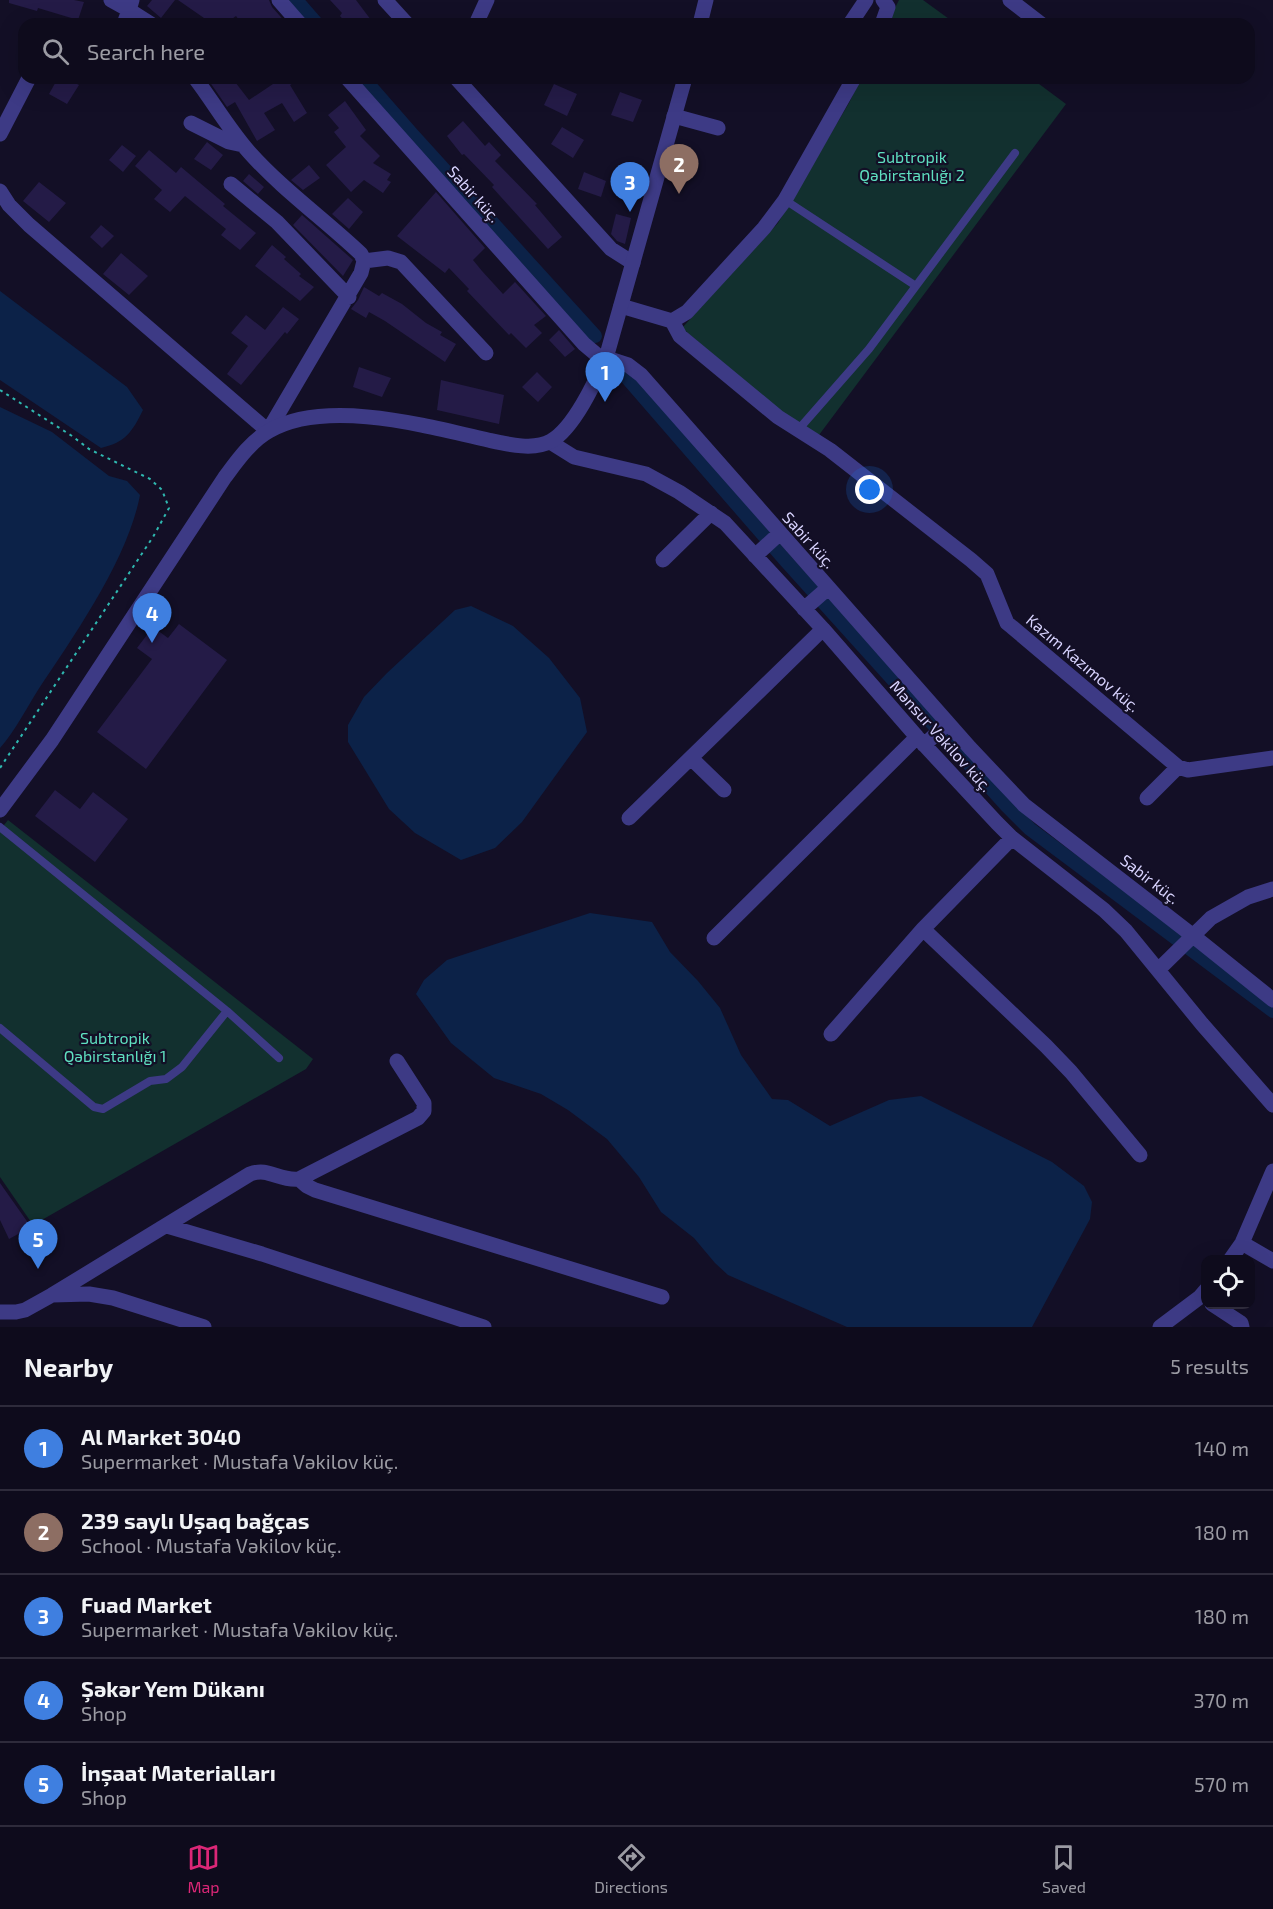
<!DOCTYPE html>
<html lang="en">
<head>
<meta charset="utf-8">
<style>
	body { margin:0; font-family:"Exo 2",sans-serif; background:#171425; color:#f1f3f6 }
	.controls { position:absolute; right:18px; bottom:18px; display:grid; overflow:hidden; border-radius:12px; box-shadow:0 6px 24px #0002 }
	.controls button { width:54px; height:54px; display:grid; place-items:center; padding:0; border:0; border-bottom:2px solid #2e2b3b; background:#0e0b1c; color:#f1f3f6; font:30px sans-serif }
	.you { position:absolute; left:870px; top:490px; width:21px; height:21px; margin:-15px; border:4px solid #fff; border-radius:50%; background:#1a73e8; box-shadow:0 0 0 9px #1a73e833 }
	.badge { display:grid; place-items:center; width:39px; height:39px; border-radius:50%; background:#db2777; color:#fff; font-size:20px; font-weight:700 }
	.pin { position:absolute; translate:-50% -50px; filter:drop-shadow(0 2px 3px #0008) }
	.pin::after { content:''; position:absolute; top:32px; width:21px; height:18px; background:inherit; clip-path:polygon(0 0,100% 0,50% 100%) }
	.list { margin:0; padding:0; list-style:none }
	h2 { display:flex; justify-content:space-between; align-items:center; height:78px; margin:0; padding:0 24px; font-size:26px }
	h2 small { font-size:20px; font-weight:400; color:#9b9ba3 }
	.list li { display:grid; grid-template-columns:39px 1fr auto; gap:18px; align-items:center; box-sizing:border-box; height:84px; padding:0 24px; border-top:2px solid #2e2b3b }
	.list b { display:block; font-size:22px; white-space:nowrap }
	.list p { margin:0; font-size:20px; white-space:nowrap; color:#9b9ba3 }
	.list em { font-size:20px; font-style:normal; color:#9b9ba3 }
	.icon { flex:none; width:33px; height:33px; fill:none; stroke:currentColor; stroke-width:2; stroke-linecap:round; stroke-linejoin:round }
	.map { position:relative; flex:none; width:1273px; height:1327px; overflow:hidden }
	.search { position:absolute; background:#0e0b1c; box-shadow:0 6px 24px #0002; left:18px; right:18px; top:18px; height:66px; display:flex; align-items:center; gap:15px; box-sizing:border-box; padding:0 21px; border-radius:18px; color:#9b9ba3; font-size:22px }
	.sheet { height:498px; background:#0e0b1c }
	nav { display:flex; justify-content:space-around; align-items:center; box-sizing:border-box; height:84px; border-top:2px solid #2e2b3b; background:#0e0b1c; font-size:16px; color:#9b9ba3 }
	nav a { display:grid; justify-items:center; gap:3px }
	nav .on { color:#db2777 }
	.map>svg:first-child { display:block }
	.green { fill:#12302f }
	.water { fill:#0c2248 }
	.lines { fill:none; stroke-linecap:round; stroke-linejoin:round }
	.canal { stroke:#0c2248; stroke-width:14 }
	.building { fill:#241b47 }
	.path { stroke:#2fb8b0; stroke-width:2; stroke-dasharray:3 4.5; stroke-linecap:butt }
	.service { stroke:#3d3a85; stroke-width:8 }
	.minor { stroke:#3d3a85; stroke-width:15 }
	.tertiary { stroke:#3d3a85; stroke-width:15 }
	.labels { text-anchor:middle; stroke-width:4.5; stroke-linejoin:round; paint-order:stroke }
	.park-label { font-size:16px; fill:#5fe0c0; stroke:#130f26 }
	.street-label { font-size:16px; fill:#d9d4ff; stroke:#130f26 }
</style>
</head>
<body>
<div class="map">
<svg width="1273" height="1327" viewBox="0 0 1273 1327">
	<rect width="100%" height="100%" fill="#130f26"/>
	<path class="green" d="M 899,0 L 923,0 L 956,24 L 887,24 Z
		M 861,78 L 1031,78 L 1066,104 L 819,435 L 780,411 L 682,328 L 778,223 L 849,103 Z
		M 8,820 L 313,1059 L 306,1069 L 33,1225 L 0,1177 L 0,830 Z"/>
	<path class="water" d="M 0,291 L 127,387 L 143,410 C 132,432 126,442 101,448 L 0,380 Z
		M 0,407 L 52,432 L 109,476 L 127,481 L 140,495 C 128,559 74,636 38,690 C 26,709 15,731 0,748 Z
		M 471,606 L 513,626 L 549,658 L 580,698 L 587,732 L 522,822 L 495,848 L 461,860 L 415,833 L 389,809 L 348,742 L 348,725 L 364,697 L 387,673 L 455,610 Z
		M 590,913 L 652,922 L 670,952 L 698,981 L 720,1008 L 741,1055 L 772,1099 L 788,1100 L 830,1126 L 889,1100 L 921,1096 L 1052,1162 L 1084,1186 L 1092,1202 L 1090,1219 L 1032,1327 L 847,1327 L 728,1275 L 715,1263 L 694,1238 L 661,1212 L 639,1177 L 607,1139 L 568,1110 L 541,1094 L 494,1078 L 451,1043 L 416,994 L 424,980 L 447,960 Z"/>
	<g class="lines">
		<path class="canal" d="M 296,0 L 317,24
			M 363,78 L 411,133 L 595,336
			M 622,372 L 786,561 L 1007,806 L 1030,829 L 1273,1011"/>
	</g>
	<path class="building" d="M 9,0 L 74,0 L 84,2 L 78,20 L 38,8 L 37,11 L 9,3 Z
		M 152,0 L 175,0 L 161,18 L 147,6 Z
		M 178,0 L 269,0 L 272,7 L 287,24 L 267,24 L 264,20 L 259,24 L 242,24 L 236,16 L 225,24 L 197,24 L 204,18 Z
		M 330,0 L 356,0 L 374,24 L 347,24 L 340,16 L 342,13 Z
		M 58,78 L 78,78 L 75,83 L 79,85 L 67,104 L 49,94 Z
		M 207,78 L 232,78 L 249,100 L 273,84 L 269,78 L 302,78 L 290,85 L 307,113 L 294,122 L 282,103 L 264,113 L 275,130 L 257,141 L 235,102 L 227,107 Z
		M 554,84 L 577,94 L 567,116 L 544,105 Z
		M 620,92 L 642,100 L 633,122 L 611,115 Z
		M 345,101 L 366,130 L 360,136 L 380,156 L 373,163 L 391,174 L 387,180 L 391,182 L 383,193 L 364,180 L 351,192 L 326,165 L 346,147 L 334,132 L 339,128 L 328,115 Z
		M 463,121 L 485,146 L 489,142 L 501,155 L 495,161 L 537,204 L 535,205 L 562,237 L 548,249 L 492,187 L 494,185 L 464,154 L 462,155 L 447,136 Z
		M 562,127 L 584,140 L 573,158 L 551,144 Z
		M 207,142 L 223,155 L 211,170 L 194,159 Z
		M 122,145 L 136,156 L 123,172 L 109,160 Z
		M 149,150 L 176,173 L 181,167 L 225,204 L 223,206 L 256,233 L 240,250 L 221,235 L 226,229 L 185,196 L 170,212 L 154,199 L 162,190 L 135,166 Z
		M 309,165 L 320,178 L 303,190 L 291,180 Z
		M 584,172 L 606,181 L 601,197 L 578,189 Z
		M 249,174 L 264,187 L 258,194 L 243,181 Z
		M 39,182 L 66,203 L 49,222 L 23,201 Z
		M 436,192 L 485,248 L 473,260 L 482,271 L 503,294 L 515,282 L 546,316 L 534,325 L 542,333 L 526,348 L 511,333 L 509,335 L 467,291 L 469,289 L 449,268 L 445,273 L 397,236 Z
		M 348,198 L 363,212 L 349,229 L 332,214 Z
		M 616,214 L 631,218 L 625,244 L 617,241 L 611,234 Z
		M 302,215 L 353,260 L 343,276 L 293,225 Z
		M 101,225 L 114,236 L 102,248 L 90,237 Z
		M 272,245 L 286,257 L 284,259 L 301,274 L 299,276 L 314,287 L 300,301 L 255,266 Z
		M 121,253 L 148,276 L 129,295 L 103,274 Z
		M 364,287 L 379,296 L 382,293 L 402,304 L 426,323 L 442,332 L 440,335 L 456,344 L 445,362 L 385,321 L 369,312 L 366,318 L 351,309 L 358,300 Z
		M 283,307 L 299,319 L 287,334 L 285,332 L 241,385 L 227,374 L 248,346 L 231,333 L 246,315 L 265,330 Z
		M 559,330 L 575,349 L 565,357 L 549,340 Z
		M 359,367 L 391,378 L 382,397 L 353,387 Z
		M 537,372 L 552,387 L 538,402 L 522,387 Z
		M 441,380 L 504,395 L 499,424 L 437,410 Z
		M 179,624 L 227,660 L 146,769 L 97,732 L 152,659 L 137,648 L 153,627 L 168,638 Z
		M 55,790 L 80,809 L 93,792 L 128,819 L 95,862 L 35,816 Z
		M 0,1183 L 31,1227 L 9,1239 L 0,1220 Z"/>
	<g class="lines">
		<path class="path" d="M 0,390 L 72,436 L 89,449 L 150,479 L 162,490 L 169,508 L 153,537 L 0,768"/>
		<path class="service" d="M 785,200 L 916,286
			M 798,430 L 869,349 L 1015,153
			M 0,827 L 227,1011 L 279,1058
			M 0,1028 L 94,1107 L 103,1109 L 150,1081 L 166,1079 L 182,1067 L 227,1011"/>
		<path class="minor" d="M 111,0 L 129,10 L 124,24
			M 132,0 L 129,10 L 151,24
			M 279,0 L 300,24
			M 385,0 L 407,24
			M 1010,0 L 1041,24
			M 476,24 L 487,0
			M 850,24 L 866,0
			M 882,24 L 888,7 L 883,0
			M 347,78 L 584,344 L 597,355 L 628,365 L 641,375 L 970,748 L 1024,805 L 1192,935 L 1273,1000
			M 456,78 L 611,249 L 633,263
			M 674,116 L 718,128
			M 191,123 L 229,142 L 243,145
			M 0,134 L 29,78
			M 231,184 L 277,222 L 349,297
			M 0,191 L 9,205 L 29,225 L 268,431 L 361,273 L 364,261 L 361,254 C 324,219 283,190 249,152 C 228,128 214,103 195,78
			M 364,261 L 388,258 L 401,262 L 486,353
			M 621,306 L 672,321 L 680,336 L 778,417 L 830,450 L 971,560 L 987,574 L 1007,623 L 1012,627 L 1178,767 L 1188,770 L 1273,758
			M 672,321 L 687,312 L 764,228 L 785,200 L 854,78
			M 550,442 L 574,457 L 646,474 L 679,492 L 725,523 L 823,629 L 917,737 L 997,823 L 1012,838 L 1104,910 L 1126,931 L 1202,1024 L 1273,1105
			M 755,556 L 779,534
			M 663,560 L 711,513
			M 804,609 L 828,588
			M 924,745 L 948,723
			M 691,758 L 724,790
			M 1147,798 L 1178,767
			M 629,818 L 823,629
			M 923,929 L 1046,1046 L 1071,1072 L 1140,1155
			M 714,938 L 917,737
			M 1158,970 L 1211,918 L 1248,897 L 1273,889
			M 831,1034 L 923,929 L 1012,838
			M 299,1179 L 307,1186 L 315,1190 L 662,1297
			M 167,1226 L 262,1254 L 484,1327
			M 1242,1243 L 1273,1261
			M 1230,1260 L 1242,1243 L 1273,1171
			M 52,1295 L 250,1174 C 269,1167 278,1181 299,1179 L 418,1118 L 424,1111 L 424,1103 L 397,1061
			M 1212,1304 L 1241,1323 L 1242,1327
			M 0,1312 L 16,1312 L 25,1310 L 52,1295 L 89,1294 L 113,1298 L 204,1327
			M 1160,1327 L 1200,1297 L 1206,1290"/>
		<path class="tertiary" d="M 700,24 L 706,0
			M 0,810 L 52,740 L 225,477 C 237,461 251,441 269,431 C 326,398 427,426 488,440 C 506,444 534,451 551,441 C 574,428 595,382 606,358 L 685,78"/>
	</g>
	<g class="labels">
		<g class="park-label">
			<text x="912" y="163">Subtropik<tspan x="912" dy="18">Qəbirstanlığı 2</tspan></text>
			<text x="115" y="1044">Subtropik<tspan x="115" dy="18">Qəbirstanlığı 1</tspan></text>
		</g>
		<g class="street-label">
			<text transform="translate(474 194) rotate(48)" y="6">Sabir küç.</text>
			<text transform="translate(809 540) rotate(48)" y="6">Sabir küç.</text>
			<text transform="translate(1083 663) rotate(40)" y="6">Kazım Kazımov küç.</text>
			<text transform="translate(941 736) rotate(48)" y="6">Mənsur Vəkilov küç.</text>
			<text transform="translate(1150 879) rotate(38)" y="6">Sabir küç.</text>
		</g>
	</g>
</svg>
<div class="controls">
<button><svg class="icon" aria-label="locate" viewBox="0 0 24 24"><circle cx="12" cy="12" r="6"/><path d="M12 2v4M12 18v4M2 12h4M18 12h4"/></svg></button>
</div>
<div class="you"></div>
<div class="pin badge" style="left:605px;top:402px;background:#3f7fe0">1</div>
<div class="pin badge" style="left:679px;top:194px;background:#8d6e63">2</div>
<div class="pin badge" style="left:630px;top:212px;background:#3f7fe0">3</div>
<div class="pin badge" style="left:152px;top:643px;background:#3f7fe0">4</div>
<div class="pin badge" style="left:38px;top:1269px;background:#3f7fe0">5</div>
<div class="search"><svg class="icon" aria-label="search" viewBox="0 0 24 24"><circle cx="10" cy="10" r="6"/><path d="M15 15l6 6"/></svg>Search here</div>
</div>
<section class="sheet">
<h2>Nearby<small>5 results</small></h2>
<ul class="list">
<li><span class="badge" style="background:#3f7fe0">1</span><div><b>Al Market 3040</b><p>Supermarket · Mustafa Vəkilov küç.</p></div><em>140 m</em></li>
<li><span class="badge" style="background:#8d6e63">2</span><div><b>239 saylı Uşaq bağças</b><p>School · Mustafa Vəkilov küç.</p></div><em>180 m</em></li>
<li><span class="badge" style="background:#3f7fe0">3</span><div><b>Fuad Market</b><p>Supermarket · Mustafa Vəkilov küç.</p></div><em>180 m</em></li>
<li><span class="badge" style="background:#3f7fe0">4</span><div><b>Şəkər Yem Dükanı</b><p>Shop</p></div><em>370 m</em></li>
<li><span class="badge" style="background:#3f7fe0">5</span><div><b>İnşaat Materialları</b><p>Shop</p></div><em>570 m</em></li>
</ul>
</section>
<nav>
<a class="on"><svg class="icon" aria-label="map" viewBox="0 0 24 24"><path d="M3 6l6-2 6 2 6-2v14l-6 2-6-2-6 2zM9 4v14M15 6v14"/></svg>Map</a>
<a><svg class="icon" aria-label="directions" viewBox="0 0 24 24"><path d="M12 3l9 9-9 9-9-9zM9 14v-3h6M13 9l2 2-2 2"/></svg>Directions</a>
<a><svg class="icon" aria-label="saved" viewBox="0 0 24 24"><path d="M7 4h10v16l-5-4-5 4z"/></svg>Saved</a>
</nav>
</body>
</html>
